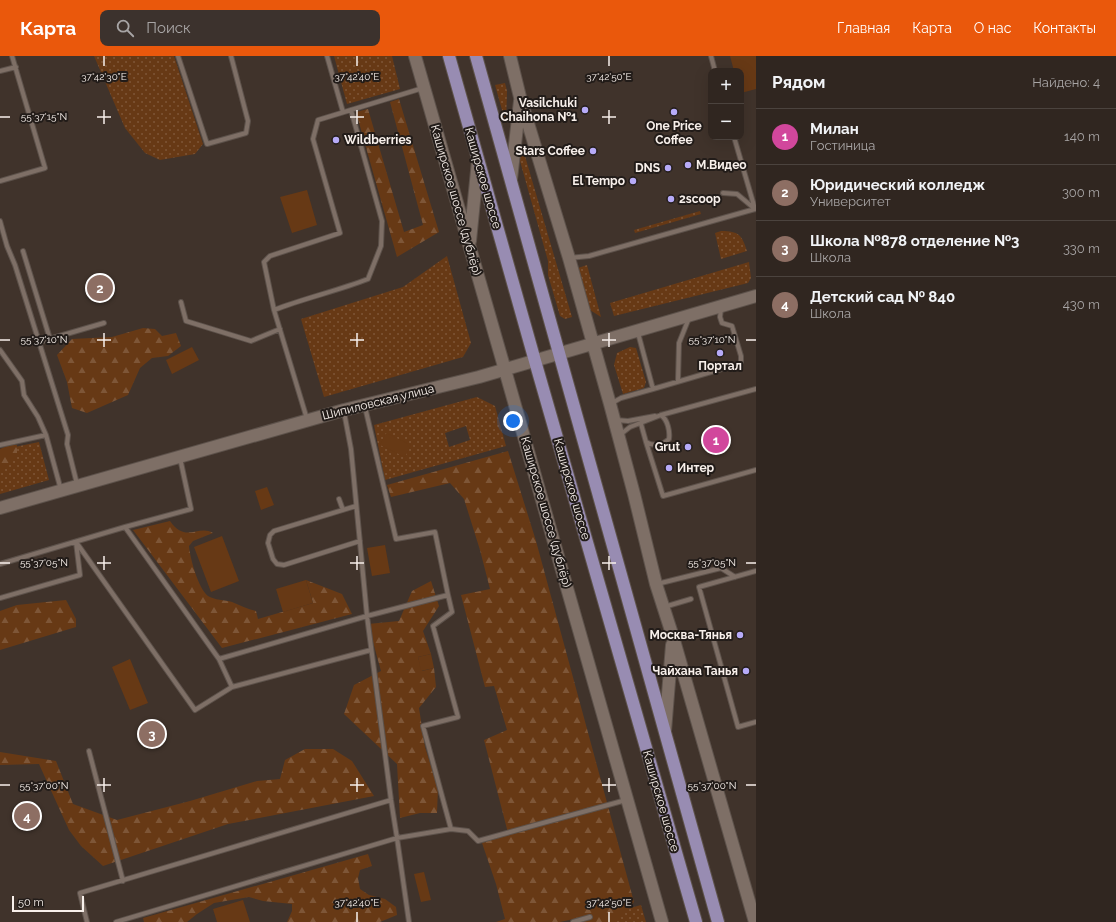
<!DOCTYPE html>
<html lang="ru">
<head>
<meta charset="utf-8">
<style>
	body { margin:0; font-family:Raleway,sans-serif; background:#3c322d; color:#f1f3f6 }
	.controls { position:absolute; right:12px; top:12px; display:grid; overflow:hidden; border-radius:8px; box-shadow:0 4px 16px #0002 }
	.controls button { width:36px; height:36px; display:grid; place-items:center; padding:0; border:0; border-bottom:1px solid #4b433e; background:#302620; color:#f1f3f6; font:20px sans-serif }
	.scale { position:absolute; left:12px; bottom:10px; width:72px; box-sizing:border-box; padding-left:4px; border:2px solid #f8f0eb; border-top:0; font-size:11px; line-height:14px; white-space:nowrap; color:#f8f0eb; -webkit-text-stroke:3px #221c19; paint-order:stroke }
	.you { position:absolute; left:513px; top:365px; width:14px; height:14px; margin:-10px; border:3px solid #fff; border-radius:50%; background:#1a73e8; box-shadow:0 0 0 6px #1a73e833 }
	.badge { display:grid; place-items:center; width:26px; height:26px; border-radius:50%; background:#ea580c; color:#fff; font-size:13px; font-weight:700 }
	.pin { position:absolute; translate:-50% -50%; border:2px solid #fff; box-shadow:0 1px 4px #0006 }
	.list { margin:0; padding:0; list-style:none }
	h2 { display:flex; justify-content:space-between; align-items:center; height:52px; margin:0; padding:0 16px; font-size:17px }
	h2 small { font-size:13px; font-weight:400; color:#a8a5a5 }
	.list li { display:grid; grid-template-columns:26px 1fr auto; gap:12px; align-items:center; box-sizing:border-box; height:56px; padding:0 16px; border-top:1px solid #4b433e }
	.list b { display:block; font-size:15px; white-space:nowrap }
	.list p { margin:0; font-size:13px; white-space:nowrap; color:#a8a5a5 }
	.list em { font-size:13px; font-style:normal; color:#a8a5a5 }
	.icon { flex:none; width:22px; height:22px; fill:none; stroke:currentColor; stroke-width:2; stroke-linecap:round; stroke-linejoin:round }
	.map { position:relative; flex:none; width:756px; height:866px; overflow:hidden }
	header { display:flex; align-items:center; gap:24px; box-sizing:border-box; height:56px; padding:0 20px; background:#ea580c; color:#fff }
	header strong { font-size:19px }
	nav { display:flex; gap:22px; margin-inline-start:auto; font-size:14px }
	.search { width:280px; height:36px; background:#3c322d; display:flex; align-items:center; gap:10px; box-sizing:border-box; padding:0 14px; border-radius:8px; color:#a8a5a5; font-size:15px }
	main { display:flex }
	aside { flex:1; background:#302620 }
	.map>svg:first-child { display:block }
	.grass { fill:url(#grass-dots); fill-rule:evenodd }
	.forest { fill:url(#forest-firs) }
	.park { fill:#673915 }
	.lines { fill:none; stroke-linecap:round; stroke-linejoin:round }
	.lane-casing { stroke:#5d524b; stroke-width:6 }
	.secondary-casing { stroke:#5d524b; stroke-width:14 }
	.primary-casing { stroke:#5d524b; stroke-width:14 }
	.lane { stroke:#7e6f66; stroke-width:4 }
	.secondary { stroke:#7e6f66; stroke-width:12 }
	.primary { stroke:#988cb2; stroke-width:12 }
	.ticks { fill:none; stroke:#f8f0eb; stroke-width:1.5 }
	.poi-dot { fill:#b7abf8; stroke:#221c19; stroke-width:1.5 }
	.labels { text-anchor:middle; stroke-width:4; stroke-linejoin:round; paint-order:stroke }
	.poi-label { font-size:12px; font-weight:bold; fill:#f8f0eb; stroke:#221c19; text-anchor:end }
	.street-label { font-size:12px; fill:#f8f0eb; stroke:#221c19 }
	.ticks-label { font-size:10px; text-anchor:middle; fill:#f8f0eb; stroke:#221c19; stroke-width:4; stroke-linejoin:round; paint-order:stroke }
</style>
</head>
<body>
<header>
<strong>Карта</strong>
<div class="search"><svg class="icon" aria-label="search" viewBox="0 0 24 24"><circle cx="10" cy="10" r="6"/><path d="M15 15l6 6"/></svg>Поиск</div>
<nav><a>Главная</a><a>Карта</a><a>О нас</a><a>Контакты</a></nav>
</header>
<main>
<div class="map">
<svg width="756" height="866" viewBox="0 0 756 866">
	<defs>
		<pattern id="grass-dots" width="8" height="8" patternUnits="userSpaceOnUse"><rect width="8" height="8" fill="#673915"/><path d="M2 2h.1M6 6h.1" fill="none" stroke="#7e5637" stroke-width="1.8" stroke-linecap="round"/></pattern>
		<pattern id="forest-firs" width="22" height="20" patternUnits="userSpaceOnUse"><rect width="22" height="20" fill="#673915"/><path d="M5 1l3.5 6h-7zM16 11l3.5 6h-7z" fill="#7e5637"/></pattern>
	</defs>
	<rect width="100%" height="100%" fill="#40332b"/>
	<path class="grass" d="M 94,0 L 174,0 L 203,88 L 195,98 L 160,104 L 145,97 L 125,72 Z
		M 334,0 L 392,0 L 400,33 L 347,48 Z
		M 505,27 L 507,35 L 506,68 L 495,29 Z
		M 520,83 L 572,261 L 565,263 L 560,260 L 548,219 L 548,205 L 520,105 Z
		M 700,155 L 701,158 L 635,177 L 634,174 Z
		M 721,175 C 739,175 742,179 747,195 L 721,203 L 715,177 Z
		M 447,200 L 471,287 L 463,301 L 324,341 L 301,263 L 403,231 Z
		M 749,206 L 751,222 L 748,227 L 614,260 L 610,247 Z
		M 587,209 L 601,261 L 590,254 L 578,212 Z
		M 630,291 L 636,292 L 646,326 L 644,332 L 623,338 L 614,309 L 617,297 Z
		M 477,341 L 495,350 L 506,390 L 385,424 L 374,369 ZM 466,370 L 470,384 L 449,391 L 445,377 Z
		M 39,386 L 49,424 L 0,438 L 0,394 Z
		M 641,849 L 646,866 L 613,866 L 612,857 Z"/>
	<path class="forest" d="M 399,43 L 439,176 L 397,201 L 356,56 L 368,53 L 404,176 L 423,169 L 390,46 Z
		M 143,272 L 155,273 L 162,280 L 176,277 L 181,290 L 168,300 L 152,302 L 140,312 L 128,339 L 87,357 L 72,352 L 67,326 L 57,299 L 72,283 L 112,281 Z
		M 9,389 L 17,389 L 17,398 L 15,399 L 11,407 L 1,414 L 0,393 Z
		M 508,395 L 536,485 L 634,846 L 616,866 L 579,866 L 578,862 L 560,866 L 496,866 L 505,863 L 496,828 L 481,784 L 508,777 L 484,684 L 507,674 L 494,630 L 485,631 L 461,539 L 490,533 L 480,494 L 464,443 L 450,427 L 391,441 L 387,429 Z
		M 170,465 C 186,488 198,468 213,477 L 193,485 L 189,490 C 190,502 198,532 208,540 C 214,544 225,544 232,546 C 240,549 247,553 256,555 L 258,563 L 313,547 L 306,524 L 342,538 L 352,558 L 222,592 L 133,474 Z
		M 431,525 L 439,550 L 423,575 L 431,598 L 418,601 L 422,615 L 434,612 L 436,631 L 419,652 L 425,691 L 438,732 L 437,757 L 420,757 L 400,762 L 397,708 L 344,658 L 354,629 L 381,615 L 368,568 L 399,565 L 412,535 Z
		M 66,544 L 76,563 L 76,571 L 0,594 L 0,555 L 17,549 Z
		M 305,693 L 333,693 L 352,705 L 374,740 L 228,768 L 103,810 L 81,790 L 69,774 L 39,708 L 0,709 L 0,696 L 56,705 L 73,748 L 117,764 L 190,745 L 257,725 L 280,723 L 285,704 Z
		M 368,798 L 372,810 L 360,814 L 358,822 L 360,833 L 369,839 L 385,843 L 396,851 L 397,859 L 380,866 L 287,866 L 292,855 L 292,848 L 263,845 L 249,841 L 214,847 L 197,858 L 187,866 L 144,866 L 143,862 Z"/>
	<path class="park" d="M 730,0 L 756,0 L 756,33 L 741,37 L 741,15 L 734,15 Z
		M 307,134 L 317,169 L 292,177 L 280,141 Z
		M 192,291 L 199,304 L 172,318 L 166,304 Z
		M 386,377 L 411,389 L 405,401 L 380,389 Z
		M 267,431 L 274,449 L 261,454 L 255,435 Z
		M 222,480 L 239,525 L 211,536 L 194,491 Z
		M 385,489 L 390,517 L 372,520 L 367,492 Z
		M 306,524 L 313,547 L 283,556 L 276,533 Z
		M 431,598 L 434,612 L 421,615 L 418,601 Z
		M 130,603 L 148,647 L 130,654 L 112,611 Z
		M 424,816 L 431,844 L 421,846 L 414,818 Z
		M 243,844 L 250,866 L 217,866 L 213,853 Z"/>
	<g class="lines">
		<defs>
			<path id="lane" d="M 178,0 L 207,88 L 246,77 L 248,65 L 231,0
				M 327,0 L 343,56
				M 711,0 L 715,15
				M 0,15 L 16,11
				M 0,125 L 45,112 L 12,0
				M 723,137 L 737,138 L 755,153
				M 0,165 L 7,190 L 15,209 L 68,379 L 67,388 L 77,428
				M 23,195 L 50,283
				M 569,202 L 589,200 L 755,153 L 734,81
				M 181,246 L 186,265 L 251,285 L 280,273
				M 274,254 C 305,242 337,235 368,223 L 381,190 L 382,165 L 351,54
				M 638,277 L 653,333 L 735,309 L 741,306 L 741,300 L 732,270 L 722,267 L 720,261 L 721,253
				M 39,286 L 104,267
				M 0,294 L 22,325 L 24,339 L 38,361 L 46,379 L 61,434
				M 678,325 L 679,287 L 689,262
				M 612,347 L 621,342 L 653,333
				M 365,351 L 396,483 L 435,476 L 448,539 L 367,560 L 391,744 L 397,782 L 409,866
				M 307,363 L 274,254 L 264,206 L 270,200 L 340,177 L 313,83 L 318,64 L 423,32
				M 616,364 L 628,365 L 655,360
				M 641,368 L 646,386 C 654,391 663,389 669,383 C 670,376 668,364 661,359
				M 621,378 L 630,371 L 661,359 L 756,333
				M 646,386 L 663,440 L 756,414
				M 0,389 L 46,379
				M 180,402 L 191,453 L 125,471 L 219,603 L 367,560 L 351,393 L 344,356
				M 339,443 L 343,454
				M 356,450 L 274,475 L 270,479 L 268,487 L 273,503 L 277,508 L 284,509 L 360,485
				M 76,486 L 195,654 L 232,631
				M 0,508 L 125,471
				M 756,515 L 699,531 L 738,671 L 756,666
				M 657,528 L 721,512 L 735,521
				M 448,539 L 452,556 L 433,570 L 458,661 L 423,670 L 451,773
				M 0,542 L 80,519 L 76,486
				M 664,551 L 691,543
				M 219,603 L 232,631 L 371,594
				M 89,695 L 123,825
				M 87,866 L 80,837 L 391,744
				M 116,866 L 397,782 L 451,773 L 468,775 L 478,785 L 626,744
				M 573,866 L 590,861"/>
			<path id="secondary" d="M 415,0 L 505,314 L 662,866
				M 510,0 L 520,41 L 569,202 L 610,348 L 634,438 L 656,528 L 673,581 L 755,866
				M 511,123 L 520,45
				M 470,185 L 478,105
				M 0,452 L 344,354 L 479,321 L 756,240
				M 665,675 L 672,589"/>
			<path id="primary" d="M 449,0 L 535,305 L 696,866
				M 476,0 L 718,866"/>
		</defs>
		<use href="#lane" class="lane-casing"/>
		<use href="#secondary" class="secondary-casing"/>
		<use href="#primary" class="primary-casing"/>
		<use href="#lane" class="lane"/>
		<use href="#secondary" class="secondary"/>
		<use href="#primary" class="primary"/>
	</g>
	<path class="ticks" d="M 104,0 L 104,10M 357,0 L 357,10M 609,0 L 609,10M 104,54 L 104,68M 357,54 L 357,68M 609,54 L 609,68M 0,61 L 10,61M 97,61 L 111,61M 350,61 L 364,61M 602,61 L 616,61M 104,277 L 104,291M 357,277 L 357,291M 609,277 L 609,291M 0,284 L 10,284M 97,284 L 111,284M 350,284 L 364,284M 602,284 L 616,284M 746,284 L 756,284M 104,500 L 104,514M 357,500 L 357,514M 609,500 L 609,514M 0,507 L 10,507M 97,507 L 111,507M 350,507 L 364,507M 602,507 L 616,507M 746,507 L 756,507M 104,722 L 104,736M 357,722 L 357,736M 609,722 L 609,736M 0,729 L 10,729M 97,729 L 111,729M 350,729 L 364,729M 602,729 L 616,729M 746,729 L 756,729M 357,856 L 357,866M 609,856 L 609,866"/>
	<g class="poi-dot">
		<circle cx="585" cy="54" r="4"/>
		<circle cx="674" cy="56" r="4"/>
		<circle cx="336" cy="84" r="4"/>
		<circle cx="593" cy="95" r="4"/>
		<circle cx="688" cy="109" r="4"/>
		<circle cx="668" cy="112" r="4"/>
		<circle cx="633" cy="125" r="4"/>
		<circle cx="671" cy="143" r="4"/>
		<circle cx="720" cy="297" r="4"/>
		<circle cx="688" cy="391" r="4"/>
		<circle cx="669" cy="412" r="4"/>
		<circle cx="740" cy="579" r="4"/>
		<circle cx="746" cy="615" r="4"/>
	</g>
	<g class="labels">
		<g class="poi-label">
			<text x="577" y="51">Vasilchuki<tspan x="577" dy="14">Chaihona №1</tspan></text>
			<text x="674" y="74" text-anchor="middle">One Price<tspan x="674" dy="14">Coffee</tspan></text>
			<text x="344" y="88" text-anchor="start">Wildberries</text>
			<text x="585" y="99">Stars Coffee</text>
			<text x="696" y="113" text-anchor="start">М.Видео</text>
			<text x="660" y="116">DNS</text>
			<text x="625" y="129">El Tempo</text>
			<text x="679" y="147" text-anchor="start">2scoop</text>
			<text x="720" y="314" text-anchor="middle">Портал</text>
			<text x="680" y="395">Grut</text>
			<text x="677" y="416" text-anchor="start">Интер</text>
			<text x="732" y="583">Москва-Тянья</text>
			<text x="738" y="619">Чайхана Танья</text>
		</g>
		<g class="street-label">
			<text transform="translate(483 122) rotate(74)" y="4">Каширское шоссе</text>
			<text transform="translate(456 144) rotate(74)" y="4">Каширское шоссе (дублёр)</text>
			<text transform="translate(378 346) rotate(-14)" y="4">Шипиловская улица</text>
			<text transform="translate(572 433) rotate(74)" y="4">Каширское шоссе</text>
			<text transform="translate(546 456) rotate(74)" y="4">Каширское шоссе (дублёр)</text>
			<text transform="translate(661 745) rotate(74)" y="4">Каширское шоссе</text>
		</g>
	</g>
	<g class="ticks-label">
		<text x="104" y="24">37°42'30"E</text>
		<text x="357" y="24">37°42'40"E</text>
		<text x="609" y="24">37°42'50"E</text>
		<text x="44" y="64">55°37'15"N</text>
		<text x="44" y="287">55°37'10"N</text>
		<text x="712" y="287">55°37'10"N</text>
		<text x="44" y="510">55°37'05"N</text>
		<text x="712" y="510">55°37'05"N</text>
		<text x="44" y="733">55°37'00"N</text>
		<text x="712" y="733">55°37'00"N</text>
		<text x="357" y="850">37°42'40"E</text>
		<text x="609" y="850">37°42'50"E</text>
	</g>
</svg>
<div class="controls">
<button>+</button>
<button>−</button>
</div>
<div class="scale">50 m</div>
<div class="you"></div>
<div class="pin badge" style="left:716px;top:384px;background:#d1479c">1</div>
<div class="pin badge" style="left:100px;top:232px;background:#8d6e63">2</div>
<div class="pin badge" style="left:152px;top:678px;background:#8d6e63">3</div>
<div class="pin badge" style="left:27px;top:760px;background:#8d6e63">4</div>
</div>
<aside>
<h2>Рядом<small>Найдено: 4</small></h2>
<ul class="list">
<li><span class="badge" style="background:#d1479c">1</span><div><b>Милан</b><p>Гостиница</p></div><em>140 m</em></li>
<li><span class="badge" style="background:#8d6e63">2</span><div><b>Юридический колледж</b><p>Университет</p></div><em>300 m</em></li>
<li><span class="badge" style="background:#8d6e63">3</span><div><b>Школа №878 отделение №3</b><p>Школа</p></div><em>330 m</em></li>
<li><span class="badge" style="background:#8d6e63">4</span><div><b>Детский сад № 840</b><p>Школа</p></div><em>430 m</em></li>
</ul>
</aside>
</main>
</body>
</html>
